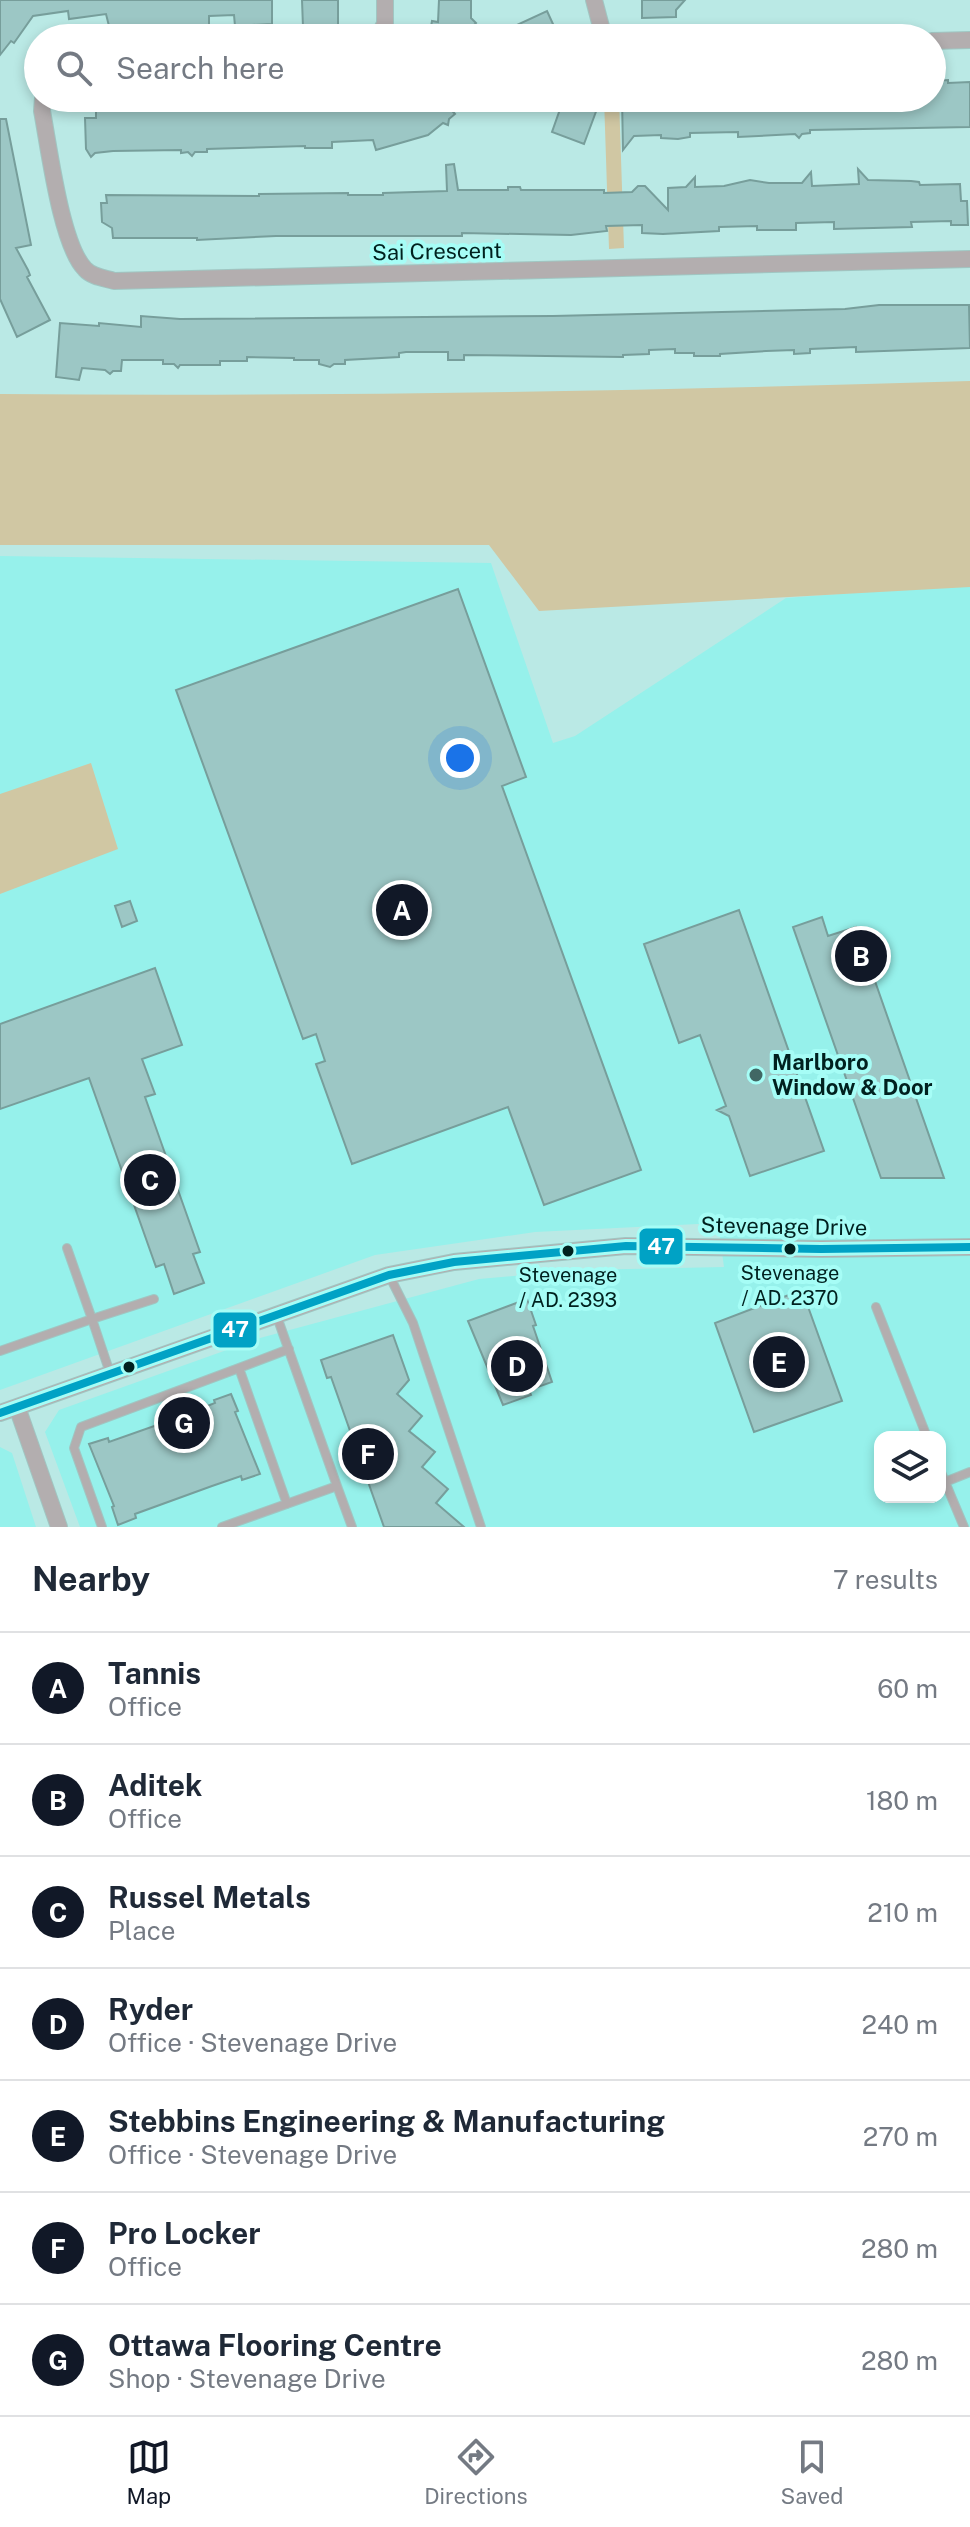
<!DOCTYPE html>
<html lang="en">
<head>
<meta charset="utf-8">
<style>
	body { margin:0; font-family:"Public Sans",sans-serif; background:#f6f6f7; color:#1f2937 }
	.controls { position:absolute; right:24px; bottom:24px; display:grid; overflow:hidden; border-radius:16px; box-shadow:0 4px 12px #0003 }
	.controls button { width:72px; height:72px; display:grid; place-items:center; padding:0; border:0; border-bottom:2px solid #e0e1e3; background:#fff; color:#1f2937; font:40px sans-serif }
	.you { position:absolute; left:460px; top:758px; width:28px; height:28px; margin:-20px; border:6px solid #fff; border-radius:50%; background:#1a73e8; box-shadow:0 0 0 12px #1a73e833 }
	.badge { display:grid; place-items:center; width:52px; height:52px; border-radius:50%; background:#111827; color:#fff; font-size:26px; font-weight:700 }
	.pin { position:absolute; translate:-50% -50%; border:4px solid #fff; box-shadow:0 2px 8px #0006 }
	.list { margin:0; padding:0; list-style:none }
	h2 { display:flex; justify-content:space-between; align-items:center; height:104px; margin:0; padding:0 32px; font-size:34px }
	h2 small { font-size:26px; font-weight:400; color:#747a83 }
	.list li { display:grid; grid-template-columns:52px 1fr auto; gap:24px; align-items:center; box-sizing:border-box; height:112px; padding:0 32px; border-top:2px solid #e0e1e3 }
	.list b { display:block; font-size:30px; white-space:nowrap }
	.list p { margin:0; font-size:26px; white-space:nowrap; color:#747a83 }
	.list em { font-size:26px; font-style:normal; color:#747a83 }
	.icon { flex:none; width:44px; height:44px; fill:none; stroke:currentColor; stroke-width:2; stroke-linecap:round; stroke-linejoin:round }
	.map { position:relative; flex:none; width:970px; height:1527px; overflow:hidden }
	.search { position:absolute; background:#fff; box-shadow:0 4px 12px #0003; left:24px; right:24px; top:24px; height:88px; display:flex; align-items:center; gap:20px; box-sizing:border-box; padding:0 28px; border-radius:44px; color:#747a83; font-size:30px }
	.sheet { height:888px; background:#fff }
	nav { display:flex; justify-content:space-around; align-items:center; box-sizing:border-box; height:112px; border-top:2px solid #e0e1e3; background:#fff; font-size:22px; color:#747a83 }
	nav a { display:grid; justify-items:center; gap:4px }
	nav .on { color:#111827 }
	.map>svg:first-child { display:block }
	.built { fill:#96f1eb; fill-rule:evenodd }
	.green { fill:#d0c7a3 }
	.building { fill:#9cc7c5; stroke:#779e9b; stroke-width:2 }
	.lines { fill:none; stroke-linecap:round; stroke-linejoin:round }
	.service-casing { stroke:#a0c6c2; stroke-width:10 }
	.minor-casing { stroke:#a0c6c2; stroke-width:18 }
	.service { stroke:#b3aeaf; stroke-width:8 }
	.minor { stroke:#b3aeaf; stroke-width:16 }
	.bus-1-casing { stroke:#a6fdf6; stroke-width:14 }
	.bus-1 { stroke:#00a2c5; stroke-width:8 }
	.poi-dot { fill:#416764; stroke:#a6fdf6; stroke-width:3 }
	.bus-dot { fill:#00211f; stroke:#a6fdf6; stroke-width:3 }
	.labels { text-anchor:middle; stroke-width:8; stroke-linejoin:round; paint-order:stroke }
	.bus-label { font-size:20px; fill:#00211f; stroke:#a6fdf6 }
	.street-label { font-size:22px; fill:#00211f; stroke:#a6fdf6 }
	.poi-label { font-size:22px; font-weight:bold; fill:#00211f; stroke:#a6fdf6; text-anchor:start }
	.line-badge { stroke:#a6fdf6; stroke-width:3 }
	.badge-label { font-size:22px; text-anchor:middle; font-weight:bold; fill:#fff }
</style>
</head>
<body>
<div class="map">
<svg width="970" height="1527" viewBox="0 0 970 1527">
	<rect width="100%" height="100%" fill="#bae9e5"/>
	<path class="built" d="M 0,556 L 491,563 L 553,743 L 575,736 L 786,598 L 970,584 L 970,1527 L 80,1527 L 45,1432 L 59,1410 L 260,1338 L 479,1279 L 581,1270 L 724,1267 L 718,1223 L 535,1232 L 375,1255 L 0,1390 ZM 880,1437 L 940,1437 L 940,1497 L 880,1497 Z
		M 0,1447 L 12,1453 L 36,1527 L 0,1527 Z"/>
	<path class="green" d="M 604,98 L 619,98 L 624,248 L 609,249 Z
		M 970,381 L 970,587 L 539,611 L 489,545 L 0,545 L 0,394 C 324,397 647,391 970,381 Z
		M 91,763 L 118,849 L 0,894 L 0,794 Z"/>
	<path class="building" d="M 0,0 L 272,0 L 272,24 L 235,26 L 234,15 L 209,16 L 209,25 L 110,30 L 106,14 L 69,19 L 68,11 L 33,16 L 14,43 L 11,41 L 0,55 Z
		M 302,0 L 338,0 L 338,26 L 303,27 Z
		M 439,0 L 471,0 L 471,18 L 476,23 L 472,27 L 470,38 L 429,38 L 432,21 L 438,22 Z
		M 642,0 L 685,0 L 676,10 L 676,17 L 642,18 Z
		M 547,11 L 558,35 L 551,38 L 489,38 Z
		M 948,80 L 948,83 L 970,82 L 970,127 L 810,130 L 810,133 L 802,134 L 799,138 L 795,134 L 738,137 L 738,132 L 690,133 L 690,137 L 678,139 L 661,138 L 661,135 L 634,136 L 623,150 L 622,98 L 932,98 L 932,81 Z
		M 397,98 L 441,98 L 455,114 L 449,119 L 448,125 L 443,123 L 428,135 L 376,150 L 373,140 L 332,142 L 332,148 L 305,148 L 305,146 L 207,149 L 207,152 L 195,152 L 192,156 L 188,152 L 181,153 L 181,150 L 113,151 L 95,153 L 91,157 L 86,149 L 85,118 L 96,118 L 96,106 L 352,101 L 352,111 L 381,109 L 379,103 Z
		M 564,98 L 601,98 L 584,144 L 552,132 Z
		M 0,119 L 6,119 L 31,245 L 16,248 L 28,270 L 30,275 L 27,277 L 50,320 L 17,337 L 0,299 Z
		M 454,164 L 458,190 L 508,190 L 508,187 L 520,187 L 521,190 L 604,190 L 604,193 L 632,192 L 638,186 L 645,186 L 668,210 L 668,188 L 686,187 L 695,177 L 695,187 L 724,186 L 750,180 L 769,183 L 802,183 L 811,172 L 812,186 L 859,184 L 858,169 L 868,180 L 911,181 L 919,182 L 920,185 L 960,184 L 961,201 L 967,201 L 968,225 L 951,225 L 951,221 L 911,222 L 912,227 L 834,229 L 834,222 L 796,223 L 796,230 L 757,230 L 757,226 L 719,227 L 719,231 L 663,234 L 642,233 L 642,225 L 606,226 L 607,231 L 571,235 L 462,233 L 462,236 L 276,236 L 197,240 L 197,238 L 113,238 L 112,228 L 102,222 L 101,203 L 107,203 L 106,195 L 259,196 L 259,194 L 348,193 L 348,195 L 383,195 L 383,193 L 447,191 L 446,165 Z
		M 879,305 L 969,305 L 970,348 L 856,352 L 856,347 L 810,349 L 810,353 L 794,354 L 794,350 L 766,351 L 720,354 L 720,356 L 694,356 L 694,353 L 675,353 L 675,349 L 649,350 L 649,354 L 623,355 L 623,357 L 464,355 L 464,360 L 448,360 L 448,352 L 406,352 L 399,353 L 399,357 L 345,360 L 345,364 L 334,364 L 330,367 L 319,364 L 319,360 L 294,360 L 294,358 L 247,357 L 247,361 L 220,361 L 220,365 L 180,365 L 178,368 L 174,364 L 163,364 L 163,360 L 122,360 L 121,371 L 113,371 L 110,374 L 105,370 L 82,368 L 79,380 L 56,377 L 60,323 L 99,326 L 99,323 L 141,327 L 141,316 L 180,319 L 553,316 L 845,309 Z
		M 458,589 L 526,777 L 502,786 L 641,1170 L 544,1205 L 508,1107 L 352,1164 L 316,1064 L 325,1061 L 316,1034 L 303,1039 L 176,690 Z
		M 130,901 L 137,921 L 122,927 L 115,906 Z
		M 739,910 L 824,1151 L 750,1176 L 729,1116 L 717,1110 L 726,1106 L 700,1035 L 679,1043 L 644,944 Z
		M 822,917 L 828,936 L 856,927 L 944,1178 L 881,1178 L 793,927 Z
		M 155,968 L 182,1045 L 142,1059 L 155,1094 L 145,1097 L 200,1252 L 193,1254 L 204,1283 L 174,1294 L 164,1264 L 156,1267 L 89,1078 L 0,1109 L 0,1024 Z
		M 802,1290 L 842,1401 L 754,1432 L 715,1323 Z
		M 527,1299 L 536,1325 L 533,1326 L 552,1382 L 529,1390 L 531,1395 L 503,1405 L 468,1321 Z
		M 393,1335 L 409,1380 L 397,1394 L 422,1416 L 409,1431 L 435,1452 L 422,1467 L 448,1489 L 436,1503 L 464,1527 L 384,1527 L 331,1377 L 327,1378 L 321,1360 Z
		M 231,1394 L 238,1411 L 235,1412 L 260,1474 L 242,1480 L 241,1476 L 212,1486 L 135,1514 L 136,1518 L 118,1525 L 112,1507 L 114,1506 L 89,1444 L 108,1438 L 109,1442 L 177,1418 L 215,1403 L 214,1400 Z"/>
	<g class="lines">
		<defs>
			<path id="service" d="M 389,1275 L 413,1323 L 481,1527
				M 876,1307 L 927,1437
				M 0,1351 L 92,1319 L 67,1248
				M 239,1368 L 289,1349
				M 110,1373 L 92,1319 L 154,1299
				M 940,1470 L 964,1527
				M 945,1482 L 970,1472
				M 337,1486 L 352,1527
				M 102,1527 L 74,1448 L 81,1427 L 239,1368 L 287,1504
				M 222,1527 L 337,1486 L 276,1314"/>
			<path id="minor" d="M 594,0 L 604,38
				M 377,38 L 385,24 L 385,0
				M 932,41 L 970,40
				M 43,98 L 42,111 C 49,147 61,245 85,269 C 92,277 104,278 114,281 L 970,259
				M 17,1407 L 59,1527
				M 0,1413 L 389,1275 L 454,1262 L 626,1246 L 821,1249 L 970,1247"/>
		</defs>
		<use href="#service" class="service-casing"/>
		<use href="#minor" class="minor-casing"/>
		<use href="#service" class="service"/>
		<use href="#minor" class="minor"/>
		<defs>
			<path id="bus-1" d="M 0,1413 L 389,1275 L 454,1262 L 626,1246 L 821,1249 L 970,1247"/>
		</defs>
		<use href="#bus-1" class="bus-1-casing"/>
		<use href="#bus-1" class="bus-1"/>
	</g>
	<circle class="poi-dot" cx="756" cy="1075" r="8"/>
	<g class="bus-dot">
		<circle cx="790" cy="1249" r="7"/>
		<circle cx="568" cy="1251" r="7"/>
		<circle cx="129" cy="1367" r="7"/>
	</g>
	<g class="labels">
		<g class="bus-label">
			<text x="790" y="1280">Stevenage<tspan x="790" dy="25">/ AD. 2370</tspan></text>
			<text x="568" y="1282">Stevenage<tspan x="568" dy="25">/ AD. 2393</tspan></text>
		</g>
		<g class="street-label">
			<text transform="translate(437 251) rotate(-1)" y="8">Sai Crescent</text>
			<text transform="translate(784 1226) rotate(1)" y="8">Stevenage Drive</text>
		</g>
		<g class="poi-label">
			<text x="772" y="1070">Marlboro<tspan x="772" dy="25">Window &amp; Door</tspan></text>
		</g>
	</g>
	<g class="line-badge">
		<rect x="638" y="1227" width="46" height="39" rx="8" fill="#00a2c5"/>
		<rect x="212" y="1311" width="46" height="38" rx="8" fill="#00a2c5"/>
	</g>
	<g class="badge-label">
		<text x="661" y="1254">47</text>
		<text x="235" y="1337">47</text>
	</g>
</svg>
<div class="controls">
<button><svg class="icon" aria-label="layers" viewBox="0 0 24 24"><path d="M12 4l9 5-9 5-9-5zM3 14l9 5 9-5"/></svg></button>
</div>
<div class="you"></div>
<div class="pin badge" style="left:402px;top:910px">A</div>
<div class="pin badge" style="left:861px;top:956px">B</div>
<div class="pin badge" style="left:150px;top:1180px">C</div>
<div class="pin badge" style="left:517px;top:1366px">D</div>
<div class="pin badge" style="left:779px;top:1362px">E</div>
<div class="pin badge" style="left:368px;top:1454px">F</div>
<div class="pin badge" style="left:184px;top:1423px">G</div>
<div class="search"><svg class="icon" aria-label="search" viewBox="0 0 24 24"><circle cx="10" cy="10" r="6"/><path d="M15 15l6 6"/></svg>Search here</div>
</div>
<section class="sheet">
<h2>Nearby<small>7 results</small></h2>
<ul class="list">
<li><span class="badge">A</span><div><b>Tannis</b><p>Office</p></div><em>60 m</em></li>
<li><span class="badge">B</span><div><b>Aditek</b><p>Office</p></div><em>180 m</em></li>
<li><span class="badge">C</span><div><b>Russel Metals</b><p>Place</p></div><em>210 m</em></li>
<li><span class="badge">D</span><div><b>Ryder</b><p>Office · Stevenage Drive</p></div><em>240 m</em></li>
<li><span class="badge">E</span><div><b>Stebbins Engineering &amp; Manufacturing</b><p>Office · Stevenage Drive</p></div><em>270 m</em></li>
<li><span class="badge">F</span><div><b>Pro Locker</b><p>Office</p></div><em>280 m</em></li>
<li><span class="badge">G</span><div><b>Ottawa Flooring Centre</b><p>Shop · Stevenage Drive</p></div><em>280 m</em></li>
</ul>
</section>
<nav>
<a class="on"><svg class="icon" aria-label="map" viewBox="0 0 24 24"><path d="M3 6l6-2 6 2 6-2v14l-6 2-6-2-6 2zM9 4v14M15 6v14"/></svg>Map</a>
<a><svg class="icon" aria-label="directions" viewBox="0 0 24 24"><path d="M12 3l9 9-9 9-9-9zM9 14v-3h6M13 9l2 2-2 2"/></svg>Directions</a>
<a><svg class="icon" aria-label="saved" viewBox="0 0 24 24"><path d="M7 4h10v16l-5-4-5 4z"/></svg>Saved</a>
</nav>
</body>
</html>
